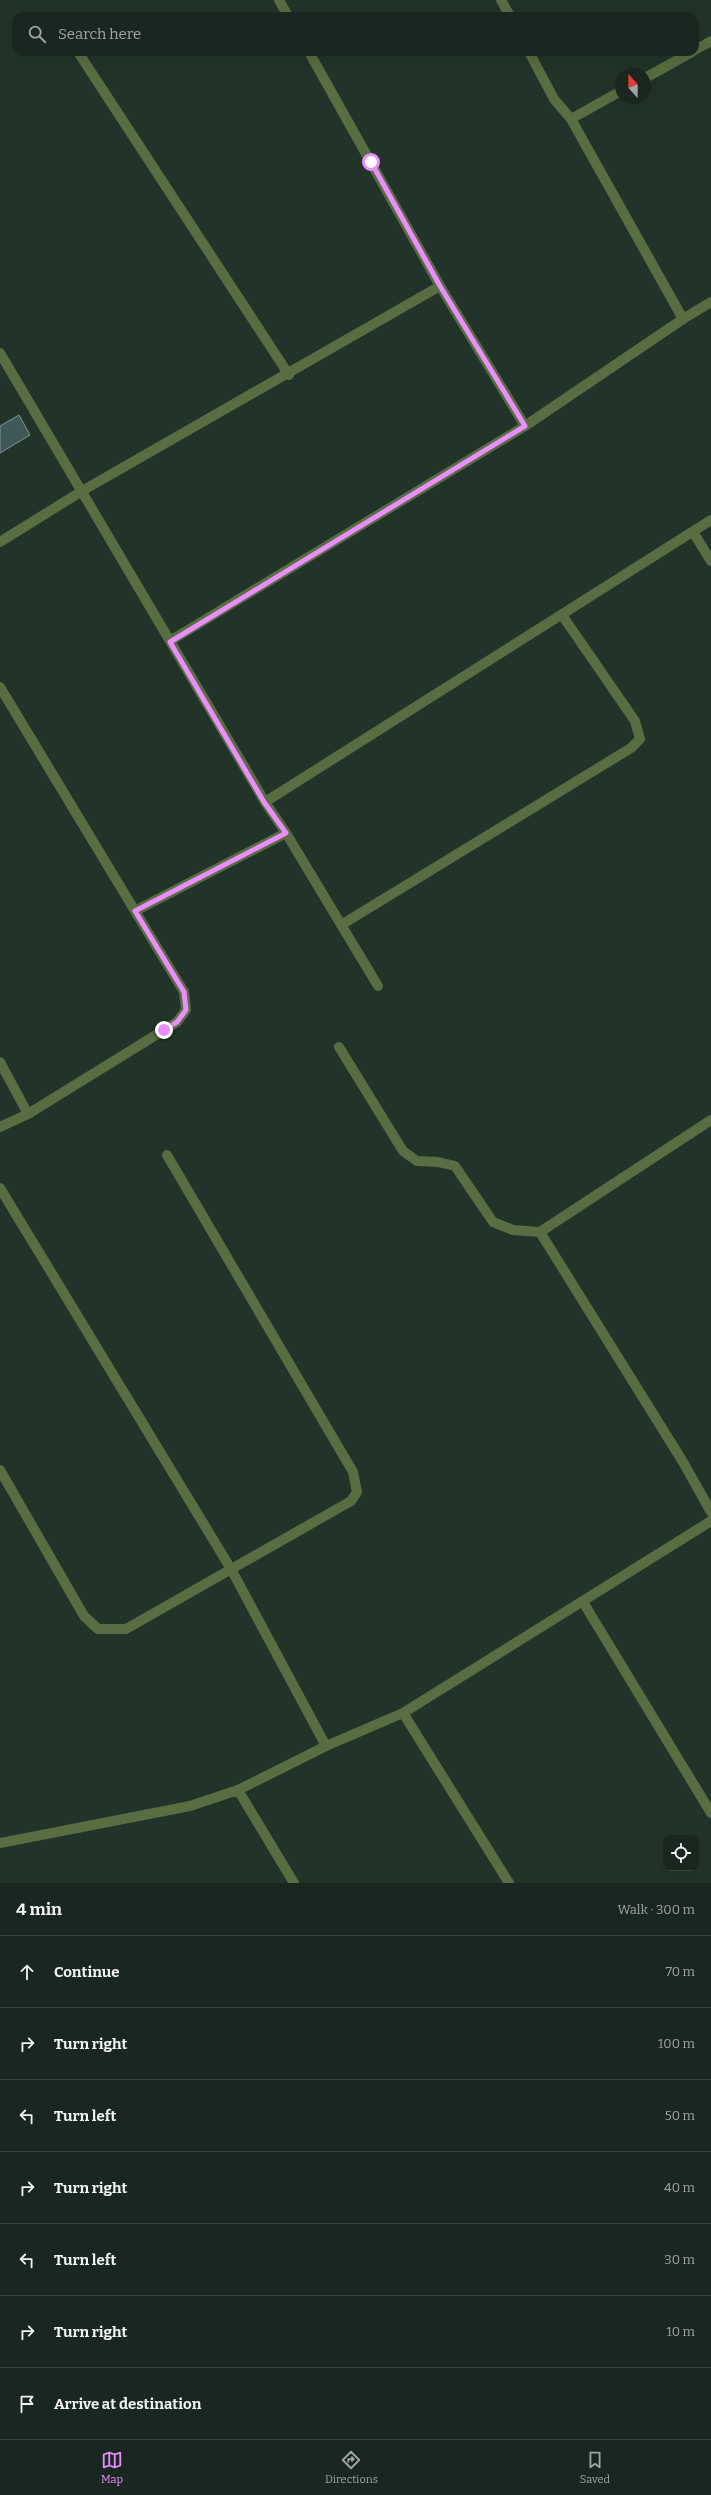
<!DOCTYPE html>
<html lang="en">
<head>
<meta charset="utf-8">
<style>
	body { margin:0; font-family:Bitter,serif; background:#27332d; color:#f1f3f6 }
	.controls { position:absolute; right:12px; bottom:12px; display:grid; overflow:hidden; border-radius:8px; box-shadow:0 4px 16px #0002 }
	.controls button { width:36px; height:36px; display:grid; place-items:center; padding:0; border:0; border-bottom:1px solid #38443e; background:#1a2720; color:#f1f3f6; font:20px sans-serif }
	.compass { position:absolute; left:615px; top:68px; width:36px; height:36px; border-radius:50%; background:#1a2720; box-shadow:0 4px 16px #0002; rotate:339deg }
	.stop { position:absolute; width:12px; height:12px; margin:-9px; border:3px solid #ea8dfd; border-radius:50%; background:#fff }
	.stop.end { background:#ea8dfd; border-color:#fff; box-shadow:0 1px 4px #0008 }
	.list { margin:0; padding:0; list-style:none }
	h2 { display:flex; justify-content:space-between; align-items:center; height:52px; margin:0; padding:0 16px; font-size:17px }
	h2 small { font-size:13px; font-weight:400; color:#9fa5a5 }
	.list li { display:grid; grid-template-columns:26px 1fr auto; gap:12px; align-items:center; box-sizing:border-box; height:72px; padding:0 16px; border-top:1px solid #38443e }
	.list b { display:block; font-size:15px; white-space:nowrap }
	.list em { font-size:13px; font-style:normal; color:#9fa5a5 }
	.icon { flex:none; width:22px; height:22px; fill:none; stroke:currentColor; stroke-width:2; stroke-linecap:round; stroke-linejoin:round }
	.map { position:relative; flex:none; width:711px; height:1883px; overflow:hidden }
	.search { position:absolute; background:#1a2720; box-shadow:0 4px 16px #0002; left:12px; right:12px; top:12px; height:44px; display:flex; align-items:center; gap:10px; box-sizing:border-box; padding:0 14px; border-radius:12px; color:#9fa5a5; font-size:15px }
	.sheet { height:556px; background:#1a2720 }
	nav { display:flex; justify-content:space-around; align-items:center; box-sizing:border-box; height:56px; border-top:1px solid #38443e; background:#1a2720; font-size:11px; color:#9fa5a5 }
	nav a { display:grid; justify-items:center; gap:2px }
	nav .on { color:#ea8dfd }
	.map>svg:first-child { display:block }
	.building { fill:#405857; stroke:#7e9796 }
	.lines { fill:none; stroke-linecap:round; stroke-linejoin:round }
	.service { stroke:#586d42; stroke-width:10 }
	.minor { stroke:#586d42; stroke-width:10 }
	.route { stroke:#ea8dfd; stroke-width:5 }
</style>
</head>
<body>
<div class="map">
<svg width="711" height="1883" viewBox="0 0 711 1883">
	<rect width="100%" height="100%" fill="#22342a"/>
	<path class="building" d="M 19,415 L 30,435 L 0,453 L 0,426 Z"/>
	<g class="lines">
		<path class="service" d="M 339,1047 L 403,1151 L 417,1161 L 438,1162 L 455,1166 L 493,1222 L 513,1230 L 540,1232 L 683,1462 L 711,1512
			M 540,1232 L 711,1120"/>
		<path class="minor" d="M 279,0 L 288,16
			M 501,0 L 510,16
			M 695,50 L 711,41
			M 78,52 L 289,375
			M 645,78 L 692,52
			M 571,119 L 621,91
			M 683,319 L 711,302
			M 0,353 L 265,802 L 711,520
			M 525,426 L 683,319 L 571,119 L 554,99 L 529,52
			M 693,532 L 711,561
			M 0,542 L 82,491 L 440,286
			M 170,641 L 525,426 L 440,286 L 309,52
			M 0,687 L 135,911 L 286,833 L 265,802
			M 286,833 L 378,986
			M 341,925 L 631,748 L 640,739 L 635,721 L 562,615
			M 0,1062 L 28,1114
			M 0,1127 L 28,1114 L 177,1022 L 186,1010 L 184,992 L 135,911
			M 0,1188 L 231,1569 L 326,1746
			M 0,1470 L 84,1616 L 98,1629 L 126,1629 L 351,1501 L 357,1492 L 353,1472 L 167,1155
			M 583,1602 L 711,1813
			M 403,1713 L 509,1883
			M 238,1790 L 294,1883
			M 0,1843 L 190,1806 L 238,1790 L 326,1746 L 403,1713 L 711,1521"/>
	</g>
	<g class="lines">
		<path class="route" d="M 164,1030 L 177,1022 L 186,1010 L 184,992 L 135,911 L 286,833 L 264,802 L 170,642 L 525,426 L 440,286 L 371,162"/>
	</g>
</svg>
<div class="controls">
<button><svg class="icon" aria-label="locate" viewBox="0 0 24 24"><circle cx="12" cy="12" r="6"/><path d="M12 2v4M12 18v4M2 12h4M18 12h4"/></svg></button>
</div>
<svg class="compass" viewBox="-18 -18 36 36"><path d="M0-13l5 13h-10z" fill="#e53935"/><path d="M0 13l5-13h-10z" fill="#9fa5a5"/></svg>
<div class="stop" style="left:371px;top:162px"></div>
<div class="stop end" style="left:164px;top:1030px"></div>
<div class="search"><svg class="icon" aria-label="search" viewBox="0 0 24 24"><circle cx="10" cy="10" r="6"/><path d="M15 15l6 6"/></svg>Search here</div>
</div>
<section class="sheet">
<h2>4 min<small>Walk · 300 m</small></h2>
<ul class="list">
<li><svg class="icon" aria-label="ahead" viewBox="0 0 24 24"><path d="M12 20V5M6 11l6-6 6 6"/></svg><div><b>Continue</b></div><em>70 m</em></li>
<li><svg class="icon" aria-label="right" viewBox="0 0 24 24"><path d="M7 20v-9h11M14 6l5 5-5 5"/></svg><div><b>Turn right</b></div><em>100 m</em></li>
<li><svg class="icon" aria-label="left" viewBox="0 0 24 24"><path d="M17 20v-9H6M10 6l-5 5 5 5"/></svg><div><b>Turn left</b></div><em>50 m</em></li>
<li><svg class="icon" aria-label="right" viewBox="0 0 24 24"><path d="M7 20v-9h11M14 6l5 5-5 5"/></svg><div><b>Turn right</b></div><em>40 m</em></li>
<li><svg class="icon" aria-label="left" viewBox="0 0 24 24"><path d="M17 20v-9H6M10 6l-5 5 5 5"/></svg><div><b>Turn left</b></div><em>30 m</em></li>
<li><svg class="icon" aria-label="right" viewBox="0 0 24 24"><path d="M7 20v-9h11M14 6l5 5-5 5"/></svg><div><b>Turn right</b></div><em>10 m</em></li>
<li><svg class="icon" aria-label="arrive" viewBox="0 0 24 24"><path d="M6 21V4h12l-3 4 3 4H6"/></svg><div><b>Arrive at destination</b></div></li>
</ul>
</section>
<nav>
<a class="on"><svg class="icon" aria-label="map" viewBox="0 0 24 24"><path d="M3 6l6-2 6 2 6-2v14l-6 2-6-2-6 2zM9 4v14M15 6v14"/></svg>Map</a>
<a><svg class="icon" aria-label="directions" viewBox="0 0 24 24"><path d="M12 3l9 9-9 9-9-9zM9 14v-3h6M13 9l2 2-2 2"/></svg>Directions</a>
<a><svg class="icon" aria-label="saved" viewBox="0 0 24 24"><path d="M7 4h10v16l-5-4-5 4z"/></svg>Saved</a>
</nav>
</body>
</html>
